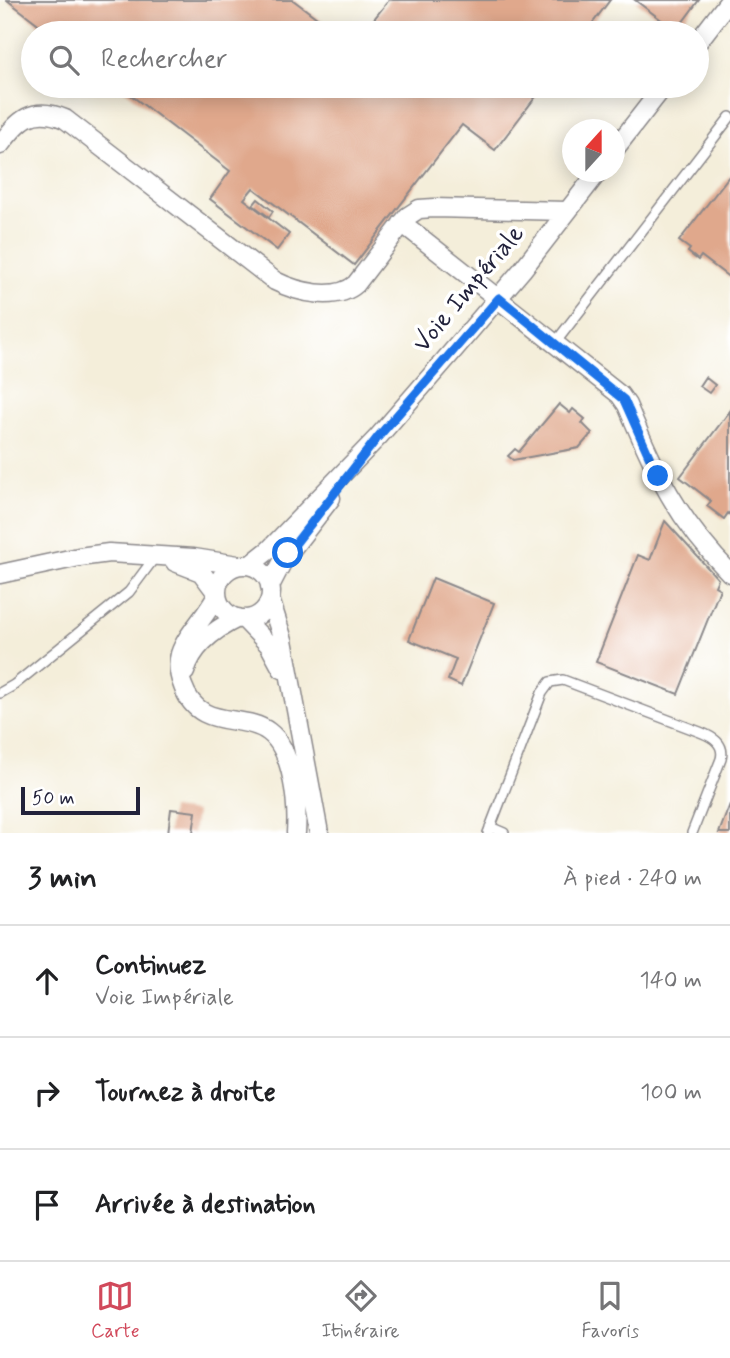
<!DOCTYPE html>
<html lang="fr">
<head>
<meta charset="utf-8">
<style>
	:root { --surface:#fff; --page:#f6f6f6; --text:#202124; --muted:#757577; --line:#e0e0e0; --accent:#d1495b }
	body { margin:0; font-family:Mynerve,sans-serif; background:var(--page); color:var(--text) }
	.compass { position:absolute; left:562px; top:119px; width:63px; height:63px; border-radius:50%; background:var(--surface); box-shadow:0 4px 18px #0003; rotate:21deg }
	.scale { position:absolute; left:21px; bottom:18px; width:119px; box-sizing:border-box; padding-left:7px; border:4px solid #22223b; border-top:0; font-size:19px; line-height:24px; white-space:nowrap; color:#22223b; -webkit-text-stroke:5px #fff; paint-order:stroke }
	.stop { position:absolute; width:21px; height:21px; margin:-16px; border:5px solid #1a73e8; border-radius:50%; background:#fff }
	.stop.end { background:#1a73e8; border-color:#fff; box-shadow:0 2px 7px #0008 }
	.list { margin:0; padding:0; list-style:none }
	h2 { display:flex; justify-content:space-between; align-items:center; height:91px; margin:0; padding:0 28px; font-size:30px }
	h2 small { font-size:23px; font-weight:400; color:var(--muted) }
	.list li { display:grid; grid-template-columns:46px 1fr auto; gap:21px; align-items:center; box-sizing:border-box; height:112px; padding:0 28px; border-top:2px solid var(--line) }
	.list b { display:block; font-size:26px; white-space:nowrap }
	.list p { margin:0; font-size:23px; white-space:nowrap; color:var(--muted) }
	.list em { font-size:23px; font-style:normal; color:var(--muted) }
	.icon { flex:none; width:38px; height:38px; fill:none; stroke:currentColor; stroke-width:2; stroke-linecap:round; stroke-linejoin:round }
	.map { position:relative; flex:none; width:730px; height:833px; overflow:hidden }
	.search { position:absolute; background:var(--surface); box-shadow:0 4px 18px #0003; left:21px; right:21px; top:21px; height:77px; display:flex; align-items:center; gap:18px; box-sizing:border-box; padding:0 24px; border-radius:38px; color:var(--muted); font-size:26px }
	.sheet { height:427px; background:var(--surface) }
	nav { display:flex; justify-content:space-around; align-items:center; box-sizing:border-box; height:98px; border-top:2px solid var(--line); background:var(--surface); font-size:19px; color:var(--muted) }
	nav a { display:grid; justify-items:center; gap:4px }
	nav .on { color:var(--accent) }
	.map>svg:first-child { display:block }
</style>
</head>
<body>
<div class="map">
<svg width="730" height="833" viewBox="0 0 730 833">
	<rect width="100%" height="100%" fill="#fff"/>
	<filter id="ink" filterUnits="userSpaceOnUse"><feTurbulence type="fractalNoise" baseFrequency=".0143" numOctaves="2"/><feDisplacementMap in="SourceGraphic" scale="14" xChannelSelector="R" yChannelSelector="G"/><feConvolveMatrix kernelMatrix="1 2 1 2 8 2 1 2 1" color-interpolation-filters="sRGB"/></filter>
	<filter id="wash" filterUnits="userSpaceOnUse"><feTurbulence type="fractalNoise" baseFrequency=".00686" numOctaves="4" result="noise"/><feDisplacementMap in="SourceGraphic" scale="28" xChannelSelector="R" yChannelSelector="G"/><feGaussianBlur stdDeviation="1.57" result="paint"/><feColorMatrix in="noise" values="0 0 0 0 0 0 0 0 0 0 0 0 0 0 0 0 0 1.4 0 .05"/><feComposite in="paint" operator="in"/></filter>
	<g filter="url(#wash)">
		<rect width="100%" height="100%" fill="#f4eeda"/>
		<g id="blocks">
			<path fill="#e0a88c" d="M7 0H293L337 33H50Z
				M389 0H610L585 33H363Z
				M635 0H699L676 31Z
				M119 86H544L495 150 462 125 354 265 253 188 244 199 289 234 277 250 210 199 230 171Z
				M730 175V278L701 256 698 260 688 252 690 249 679 241Z
				M258 199 273 211 269 217 253 205Z
				M705 377 715 385 709 393 699 386Z
				M559 404 570 413 573 409 585 419 582 423 592 433 579 448 513 460 508 456 515 449 519 452Z
				M730 411V515L728 513 724 519 707 506 711 501 680 477Z
				M665 521 718 579 715 586 720 589 678 694 596 662 638 555 650 560Z
				M433 578 494 603 461 686 448 680 456 659 409 640Z
				M730 804V833H719Z
				M171 809 196 812 193 833H168Z"/>
		</g>
	</g>
	<g filter="url(#ink)">
		<use href="#blocks" fill-opacity="0" stroke="#8b888a" stroke-width="2"/>
		<g fill="none" stroke-linecap="round" stroke-linejoin="round">
			<g stroke="#8b888a" stroke-width="12">
				<path id="service" d="M555 343 730 117
					M0 693 14 685 129 592 155 557
					M490 827 504 833
					M488 833 542 693 550 682 563 680 700 732C713 737 725 744 721 759L692 833"/>
			</g>
			<g stroke="#8b888a" stroke-width="21">
				<path id="minor" d="M697 43 730 0
					M0 145C19 120 32 105 65 119L275 281C297 292 336 302 356 284L408 216 419 209 434 208 567 211
					M614 150 664 86
					M402 223 620 395 627 405C656 474 677 519 730 573
					M175 562 201 572 216 592
					M217 592a27 27 0 1 1 54 0a27 27 0 1 1-54 0Z
					M250 565 269 550 378 437 451 353 522 270 598 172
					M0 574 79 557 109 553 194 558 238 565
					M270 586 284 559 331 498
					M217 595C207 616 187 633 180 654 177 665 179 676 183 686 199 732 243 712 269 732 293 750 298 804 296 833
					M270 599 283 640 319 833
					M244 619 269 645 282 669
					M185 672C192 646 215 629 238 618"/>
			</g>
			<use href="#service" stroke="#fff" stroke-width="9"/>
			<use href="#minor" stroke="#fff" stroke-width="18"/>
		</g>
	</g>
	<g fill="none" stroke-linecap="round" stroke-linejoin="round" filter="url(#ink)">
		<path stroke="#1a73e8" stroke-width="9" d="M288 553 378 437 499 298 624 400 658 476"/>
	</g>
	<g text-anchor="middle" dominant-baseline="central" stroke-width="7" stroke-linejoin="round" paint-order="stroke">
		<g font-size="26" fill="#22223b" stroke="#fff">
			<text transform="translate(469 289) rotate(-50)">Voie Impériale</text>
		</g>
	</g>
</svg>
<svg class="compass" viewBox="-18 -18 36 36"><path d="M0-13l5 13h-10z" fill="#e53935"/><path d="M0 13l5-13h-10z" fill="#757577"/></svg>
<div class="scale">50 m</div>
<div class="stop" style="left:288px;top:553px"></div>
<div class="stop end" style="left:658px;top:476px"></div>
<div class="search"><svg class="icon" aria-label="search" viewBox="0 0 24 24"><circle cx="10" cy="10" r="6"/><path d="M15 15l6 6"/></svg>Rechercher</div>
</div>
<section class="sheet">
<h2>3 min<small>À pied · 240 m</small></h2>
<ul class="list">
<li><svg class="icon" aria-label="ahead" viewBox="0 0 24 24"><path d="M12 20V5M6 11l6-6 6 6"/></svg><div><b>Continuez</b><p>Voie Impériale</p></div><em>140 m</em></li>
<li><svg class="icon" aria-label="right" viewBox="0 0 24 24"><path d="M7 20v-9h11M14 6l5 5-5 5"/></svg><div><b>Tournez à droite</b></div><em>100 m</em></li>
<li><svg class="icon" aria-label="arrive" viewBox="0 0 24 24"><path d="M6 21V4h12l-3 4 3 4H6"/></svg><div><b>Arrivée à destination</b></div></li>
</ul>
</section>
<nav>
<a class="on"><svg class="icon" aria-label="map" viewBox="0 0 24 24"><path d="M3 6l6-2 6 2 6-2v14l-6 2-6-2-6 2zM9 4v14M15 6v14"/></svg>Carte</a>
<a><svg class="icon" aria-label="directions" viewBox="0 0 24 24"><path d="M12 3l9 9-9 9-9-9zM9 14v-3h6M13 9l2 2-2 2"/></svg>Itinéraire</a>
<a><svg class="icon" aria-label="saved" viewBox="0 0 24 24"><path d="M7 4h10v16l-5-4-5 4z"/></svg>Favoris</a>
</nav>
</body>
</html>
